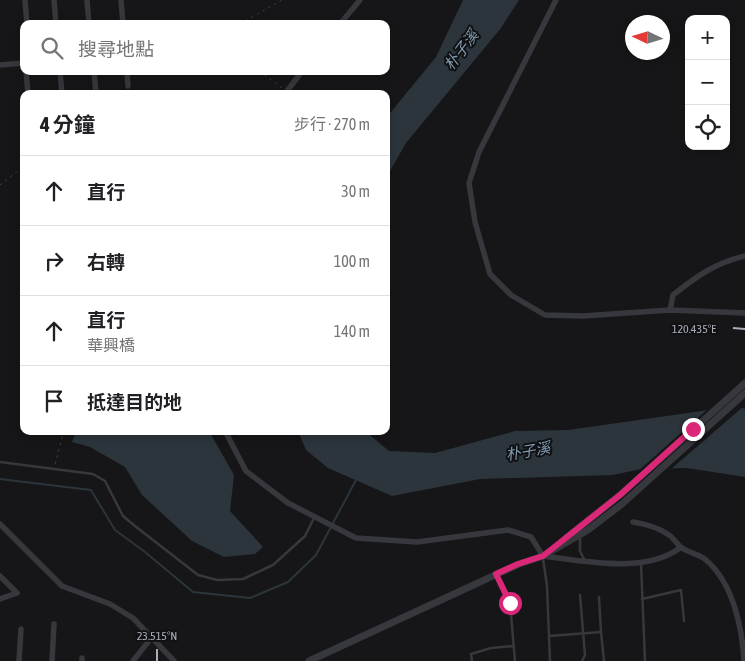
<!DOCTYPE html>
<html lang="zh-TW">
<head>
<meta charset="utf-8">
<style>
	:root { --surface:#fff; --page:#f6f6f6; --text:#202124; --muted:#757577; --line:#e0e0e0 }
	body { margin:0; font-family:"Asap Condensed","Noto Sans TC",sans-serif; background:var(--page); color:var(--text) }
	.controls { position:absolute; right:15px; top:15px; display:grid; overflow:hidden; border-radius:10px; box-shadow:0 2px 12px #0003 }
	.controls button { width:45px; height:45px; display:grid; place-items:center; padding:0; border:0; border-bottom:1px solid var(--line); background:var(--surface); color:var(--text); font:25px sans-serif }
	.compass { position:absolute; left:625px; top:15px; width:45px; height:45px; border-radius:50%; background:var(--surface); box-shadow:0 2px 12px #0003; rotate:274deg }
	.stop { position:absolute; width:15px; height:15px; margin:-11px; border:4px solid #db2777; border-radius:50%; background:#fff }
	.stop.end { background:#db2777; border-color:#fff; box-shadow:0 1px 5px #0008 }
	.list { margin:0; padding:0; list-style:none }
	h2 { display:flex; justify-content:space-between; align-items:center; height:65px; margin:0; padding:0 20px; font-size:21px }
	h2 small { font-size:16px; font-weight:400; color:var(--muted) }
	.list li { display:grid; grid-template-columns:32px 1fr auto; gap:15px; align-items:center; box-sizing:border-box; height:70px; padding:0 20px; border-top:1px solid var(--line) }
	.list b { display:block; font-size:19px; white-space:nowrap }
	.list p { margin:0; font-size:16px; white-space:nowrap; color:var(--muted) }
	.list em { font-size:16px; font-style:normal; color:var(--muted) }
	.icon { flex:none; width:28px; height:28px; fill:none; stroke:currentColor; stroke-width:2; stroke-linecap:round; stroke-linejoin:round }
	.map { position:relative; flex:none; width:745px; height:661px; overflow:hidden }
	.search { position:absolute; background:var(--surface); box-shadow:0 2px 12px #0003; left:20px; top:20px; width:370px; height:55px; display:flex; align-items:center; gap:12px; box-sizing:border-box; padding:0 18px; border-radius:10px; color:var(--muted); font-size:19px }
	.panel { position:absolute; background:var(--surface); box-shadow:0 2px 12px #0003; left:20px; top:90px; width:370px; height:345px; border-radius:10px }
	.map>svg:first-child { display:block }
</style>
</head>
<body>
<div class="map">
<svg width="745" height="661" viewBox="0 0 745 661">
	<rect width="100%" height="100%" fill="#161618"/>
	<path fill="#2c353c" d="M463 0H519L501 28 406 143 386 178V118L436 57Z
		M737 406 745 409V477L687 468 641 469 613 475 480 479 392 496 328 468 306 450 298 431H365L389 451 435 453 515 431 568 430Z
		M76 431H209L234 475 230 511 263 547 255 554 224 557 192 541 142 495 125 467 90 447 72 442Z"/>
	<path fill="#161618" d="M737 404 744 406 670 470 637 472 709 408Z"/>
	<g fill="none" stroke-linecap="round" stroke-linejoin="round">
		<path stroke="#2c353c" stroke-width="2" d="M0 479 91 490 115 530 145 552 193 592 250 598 288 582 316 555 356 480"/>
		<path stroke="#3d3f44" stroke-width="1" stroke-dasharray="2.5 4" stroke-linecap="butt" d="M240 24 282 0
			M259 71 282 88
			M0 185 24 166
			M55 464 64 431"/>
		<path stroke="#37383d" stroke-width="2.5" d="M0 462 93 474 105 481 123 516 135 526 198 575 217 580 243 579 273 565 305 536 314 518
			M580 536V551L584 559
			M543 558 547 586 550 661
			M641 563 645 661
			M497 576 510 603 515 661
			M580 595 585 655 582 661
			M599 597 601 632
			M642 599 681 590 684 621
			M549 636 601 632 604 661
			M472 661 471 654 491 648 514 646"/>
		<path stroke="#37383d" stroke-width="5.5" d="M25 0 27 24
			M54 0 56 24
			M87 0 89 24
			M121 0 123 24
			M556 0 479 152 469 183 475 222 490 274 511 295 545 315 583 316 670 310 673 295C697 276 715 263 745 256
			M340 24 360 0
			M0 65 24 63
			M26 71 28 94
			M60 71 62 94
			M94 71 96 94
			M127 71 128 86
			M285 94 302 71
			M670 310 745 313
			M225 431 246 471 288 503 356 538 417 542 508 530 531 537 543 556C584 561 645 574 680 548
			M633 522C646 524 658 527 669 535 674 538 677 545 682 548 689 553 700 554 706 560 733 583 742 627 744 661
			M0 524 62 586 110 604 133 618 174 661
			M0 576 17 593 0 599
			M19 661 21 629
			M52 661 54 624
			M82 661V658
			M133 661 152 637"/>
		<path stroke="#37383d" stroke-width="7" d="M566 538 620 495 745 383
			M309 661 519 564 543 556 588 530 622 504 745 393"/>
	</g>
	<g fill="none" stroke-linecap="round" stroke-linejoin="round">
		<path stroke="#db2777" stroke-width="6" d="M510 603 496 574 518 564 543 556 620 495 693 429"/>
	</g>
	<path fill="none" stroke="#a8adb8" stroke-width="2" d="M733 328 745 329M157 661V649"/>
	<g text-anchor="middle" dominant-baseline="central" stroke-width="4" stroke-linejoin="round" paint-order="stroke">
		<g font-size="15" font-style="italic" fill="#7f9bb3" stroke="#111113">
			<text transform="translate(461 50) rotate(-53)">朴子溪</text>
			<text transform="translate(528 451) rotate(-10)">朴子溪</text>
		</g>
	</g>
	<g font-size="12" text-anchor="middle" fill="#a8adb8" stroke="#111113" stroke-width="4" stroke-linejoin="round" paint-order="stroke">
		<text x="694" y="333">120.435°E</text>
		<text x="157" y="640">23.515°N</text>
	</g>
</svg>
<div class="controls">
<button>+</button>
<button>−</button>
<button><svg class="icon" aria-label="locate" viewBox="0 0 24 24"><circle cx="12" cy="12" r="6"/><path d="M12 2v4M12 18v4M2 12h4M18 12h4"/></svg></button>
</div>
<svg class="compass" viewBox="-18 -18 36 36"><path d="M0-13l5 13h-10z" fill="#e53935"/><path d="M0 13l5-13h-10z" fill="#757577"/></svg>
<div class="stop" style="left:510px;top:603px"></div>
<div class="stop end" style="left:693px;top:429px"></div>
<div class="search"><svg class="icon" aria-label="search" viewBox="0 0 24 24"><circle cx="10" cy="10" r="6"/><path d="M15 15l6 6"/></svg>搜尋地點</div>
<section class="panel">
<h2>4 分鐘<small>步行 · 270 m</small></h2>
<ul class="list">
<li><svg class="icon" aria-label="ahead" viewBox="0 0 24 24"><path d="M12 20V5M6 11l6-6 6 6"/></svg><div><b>直行</b></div><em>30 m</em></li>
<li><svg class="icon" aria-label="right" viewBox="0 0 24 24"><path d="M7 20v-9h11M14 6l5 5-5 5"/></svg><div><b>右轉</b></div><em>100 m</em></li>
<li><svg class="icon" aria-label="ahead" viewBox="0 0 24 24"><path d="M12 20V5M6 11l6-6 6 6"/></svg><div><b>直行</b><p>華興橋</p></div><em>140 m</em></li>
<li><svg class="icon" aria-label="arrive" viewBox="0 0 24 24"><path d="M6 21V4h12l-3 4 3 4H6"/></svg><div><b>抵達目的地</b></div></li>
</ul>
</section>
</div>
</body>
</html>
